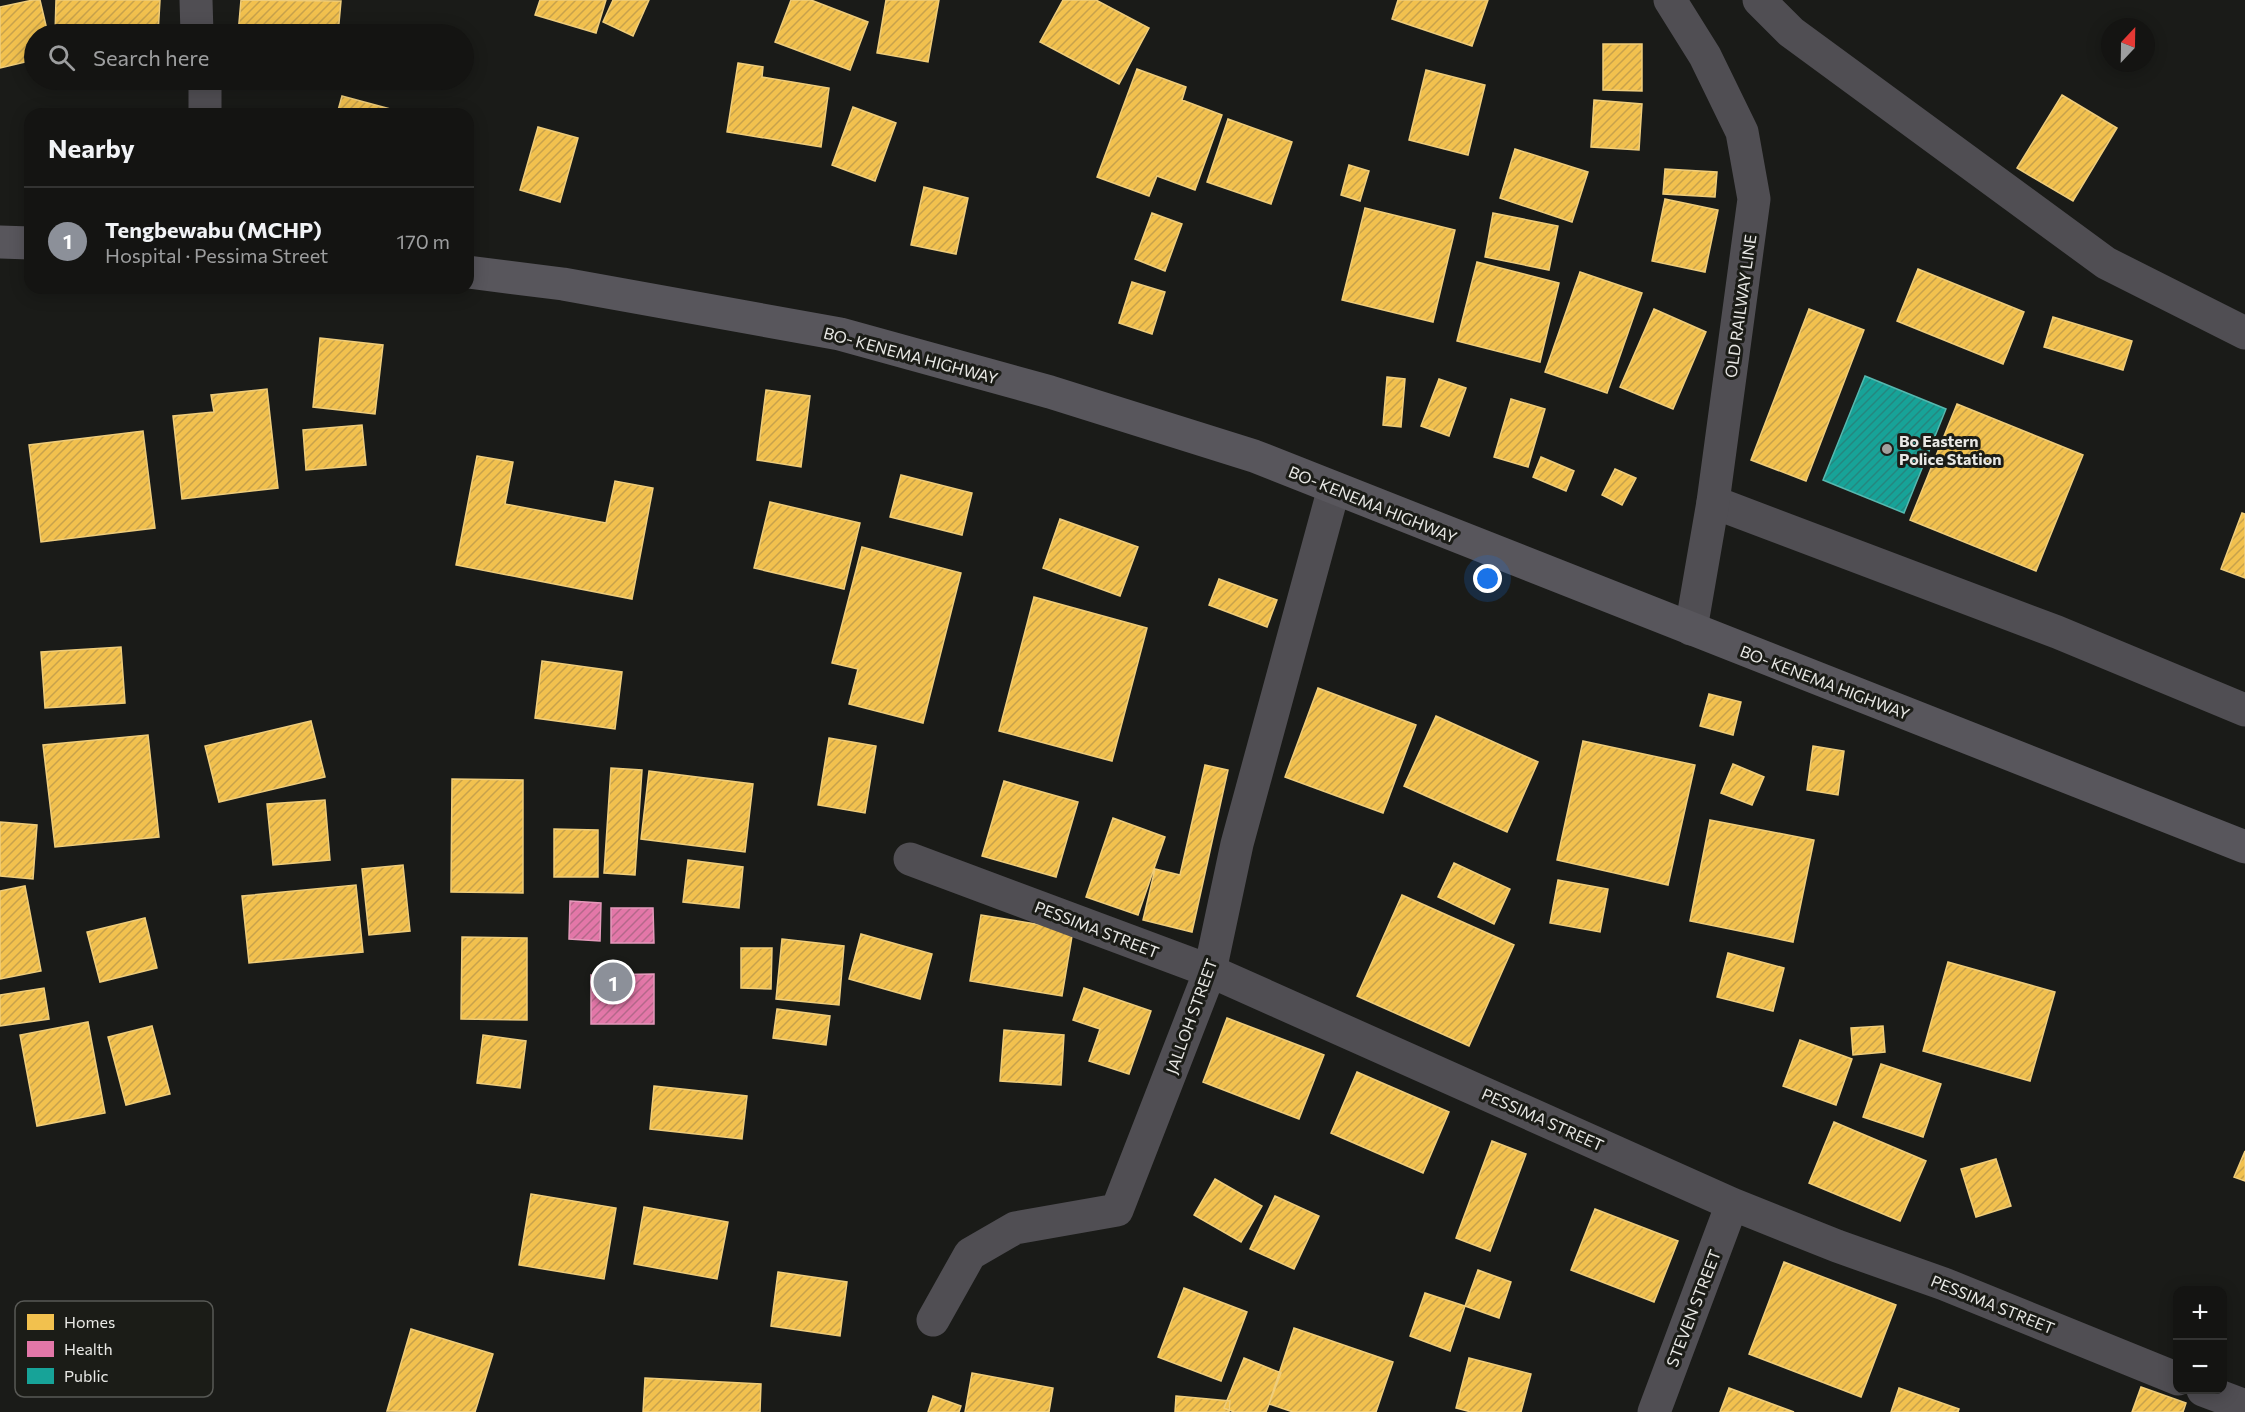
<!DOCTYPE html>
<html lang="en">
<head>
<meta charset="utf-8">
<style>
	:root { --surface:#141412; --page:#1d1d1b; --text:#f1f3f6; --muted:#9d9e9f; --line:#333332; --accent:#8c9099 }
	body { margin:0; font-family:Commissioner,sans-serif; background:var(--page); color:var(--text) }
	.controls { position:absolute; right:18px; bottom:18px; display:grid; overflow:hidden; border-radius:12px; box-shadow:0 3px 15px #0003 }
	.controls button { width:54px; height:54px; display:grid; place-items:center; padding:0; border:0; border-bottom:2px solid var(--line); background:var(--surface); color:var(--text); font:30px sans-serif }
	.compass { position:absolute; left:2101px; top:18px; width:54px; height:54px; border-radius:50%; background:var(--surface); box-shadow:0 3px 15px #0003; rotate:22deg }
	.you { position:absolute; left:1488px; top:579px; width:21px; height:21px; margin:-15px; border:4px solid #fff; border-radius:50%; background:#1a73e8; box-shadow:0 0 0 9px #1a73e833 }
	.badge { display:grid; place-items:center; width:39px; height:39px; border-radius:50%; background:var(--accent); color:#fff; font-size:20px; font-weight:700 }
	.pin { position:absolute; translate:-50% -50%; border:3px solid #fff; box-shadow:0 2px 6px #0006 }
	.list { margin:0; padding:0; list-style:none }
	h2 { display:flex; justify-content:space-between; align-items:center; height:78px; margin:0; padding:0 24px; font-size:26px }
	h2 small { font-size:20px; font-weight:400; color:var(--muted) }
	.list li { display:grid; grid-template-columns:39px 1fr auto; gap:18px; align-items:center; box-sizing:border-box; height:108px; padding:0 24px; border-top:2px solid var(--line) }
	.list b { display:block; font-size:22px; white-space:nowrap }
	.list p { margin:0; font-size:20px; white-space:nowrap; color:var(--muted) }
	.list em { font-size:20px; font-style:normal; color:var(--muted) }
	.icon { flex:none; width:33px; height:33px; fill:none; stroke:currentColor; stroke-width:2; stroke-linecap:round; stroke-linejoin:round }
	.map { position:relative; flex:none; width:2245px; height:1412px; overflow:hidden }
	.search { position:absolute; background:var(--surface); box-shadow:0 3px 15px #0003; left:24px; top:24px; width:450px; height:66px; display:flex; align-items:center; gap:15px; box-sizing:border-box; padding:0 21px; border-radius:33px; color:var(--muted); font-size:22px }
	.panel { position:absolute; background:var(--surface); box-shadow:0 3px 15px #0003; left:24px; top:108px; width:450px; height:186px; border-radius:18px }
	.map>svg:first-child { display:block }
</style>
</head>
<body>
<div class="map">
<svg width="2245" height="1412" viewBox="0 0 2245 1412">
	<defs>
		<pattern id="homes-hatch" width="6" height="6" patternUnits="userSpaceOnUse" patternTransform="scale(1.5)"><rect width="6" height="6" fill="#f2c14e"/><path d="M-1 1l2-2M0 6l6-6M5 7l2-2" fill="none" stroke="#c7a24c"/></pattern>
		<pattern id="health-hatch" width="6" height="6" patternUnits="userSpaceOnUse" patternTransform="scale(1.5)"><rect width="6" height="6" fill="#e377a8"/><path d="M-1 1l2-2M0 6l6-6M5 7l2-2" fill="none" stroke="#b4688a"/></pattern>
		<pattern id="public-hatch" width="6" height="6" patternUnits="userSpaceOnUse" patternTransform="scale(1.5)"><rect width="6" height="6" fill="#17a398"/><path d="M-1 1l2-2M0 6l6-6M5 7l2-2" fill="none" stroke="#25877f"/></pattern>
	</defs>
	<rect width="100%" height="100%" fill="#1a1b18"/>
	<path fill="url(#homes-hatch)" stroke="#efcd7b" stroke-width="1.5" d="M33 0H40L48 34H34V60L0 68V7Z
		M56 0H160L158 34H55Z
		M241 0 341 1 338 34H238Z
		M540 0H606L596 33 535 15Z
		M613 0H649L633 36 603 22Z
		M791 0H811L868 22 850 70 775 42Z
		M886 0H939L928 62 877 53Z
		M1063 0H1096L1149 28 1119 84 1040 42Z
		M1398 0H1488L1472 46 1392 19Z
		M1603 44H1642V91L1603 90Z
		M738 63 763 67 762 77 829 88 821 147 727 132Z
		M1137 69 1186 87 1182 100 1222 115 1195 190 1157 176 1149 196 1097 177Z
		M1426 70 1485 85 1468 155 1409 140Z
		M2062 95 2117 128 2073 201 2017 168Z
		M342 96 409 114H337Z
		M1594 100 1642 104 1639 150 1591 147Z
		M853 107 896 123 875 181 832 165Z
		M1228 119 1292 142 1271 204 1207 182Z
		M538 127 578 138 560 202 520 190Z
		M1515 149 1588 172 1572 222 1500 198Z
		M1349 165 1369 171 1360 201 1341 195Z
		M1665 169 1717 172 1715 197 1663 194Z
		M924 187 968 198 956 254 911 245Z
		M1665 199 1718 210 1705 272 1652 261Z
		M1365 208 1455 230 1433 322 1342 300Z
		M1152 213 1182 224 1165 271 1135 259Z
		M1493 213 1558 226 1549 270 1485 257Z
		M1477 262 1559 283 1540 362 1457 341Z
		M1918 269 2024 312 2003 364 1897 321Z
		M1580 272 1642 293 1607 393 1545 372Z
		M1132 282 1165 292 1152 334 1119 323Z
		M1654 309 1706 332 1673 409 1620 387Z
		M1809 309 1864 330 1806 481 1751 460Z
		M2053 317 2132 341 2123 370 2044 347Z
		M320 338 383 345 375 414 313 407Z
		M1387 377 1405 379 1401 427 1383 425Z
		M1439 379 1466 388 1449 436 1421 426Z
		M267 389 278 488 182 499 173 416 214 412 211 395Z
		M766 390 810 396 801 467 757 460Z
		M1511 399 1545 409 1528 467 1494 457Z
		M1957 404 2083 455 2036 571 1910 520Z
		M362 425 366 465 306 470 303 430Z
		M143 431 155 528 41 542 29 445Z
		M477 456 513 462 505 504 606 523 615 481 653 488 632 599 456 565Z
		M1541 457 1574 471 1566 491 1533 477Z
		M1615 469 1636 478 1622 505 1602 495Z
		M901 475 972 493 962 535 890 517Z
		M770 502 860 523 844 589 754 568Z
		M2242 513 2245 514V578L2221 569Z
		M1060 519 1138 547 1120 596 1043 568Z
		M862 547 961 573 923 723 849 704 858 669 832 663Z
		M1219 579 1277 600 1267 627 1209 605Z
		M1034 597 1147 628 1112 761 999 731Z
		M121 647 125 703 45 708 41 652Z
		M542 661 622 672 615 729 535 718Z
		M1318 688 1416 725 1383 813 1285 777Z
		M1709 694 1741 702 1733 735 1700 726Z
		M1436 716 1538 762 1507 832 1404 786Z
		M311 721 325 777 219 802 205 746Z
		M148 735 159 837 55 847 43 745Z
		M829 738 876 746 865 813 818 805Z
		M1583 741 1695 765 1668 885 1557 860Z
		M1813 746 1844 751 1838 795 1807 790Z
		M1733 764 1764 777 1752 805 1721 793Z
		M1205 765 1228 770 1192 932 1143 920 1155 869 1180 875Z
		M611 768 642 770 635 875 604 873Z
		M649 771 753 784 745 852 641 839Z
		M452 779 523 780V893L451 892Z
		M1004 781 1078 802 1056 877 982 856Z
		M325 800 330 860 273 865 267 804Z
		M1113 818 1165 837 1138 915 1086 897Z
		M1710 820 1814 840 1793 942 1690 921Z
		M0 822 37 825 33 879 0 876Z
		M554 829 598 830V877H554Z
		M688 860 743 867 739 908 683 902Z
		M1454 863 1510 889 1494 924 1438 897Z
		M403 865 410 931 369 935 362 869Z
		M1558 880 1608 889 1600 932 1550 923Z
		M356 885 363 952 249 963 242 896Z
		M25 886 41 971 0 979V891Z
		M1402 895 1514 945 1469 1046 1357 996Z
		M981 915 1073 930 1062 996 970 981Z
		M145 918 157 968 100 982 87 932Z
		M861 934 932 954 920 999 849 979Z
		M462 937 527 938V1020L461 1019Z
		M782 939 844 946 839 1005 776 999Z
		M741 948H772L771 989 741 988Z
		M1728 953 1784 968 1773 1011 1717 997Z
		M1948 962 2055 992 2030 1081 1923 1051Z
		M44 988 49 1019 0 1026V995Z
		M1084 988 1151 1011 1129 1074 1089 1061 1100 1029 1073 1020Z
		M777 1009 830 1016 826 1045 773 1038Z
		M1227 1018 1324 1055 1299 1119 1203 1082Z
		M88 1022 105 1113 37 1126 20 1035Z
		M152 1026 170 1094 126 1105 108 1037Z
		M1883 1026 1885 1052 1853 1055 1851 1028Z
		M1004 1030 1064 1035 1061 1085 1000 1081Z
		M483 1035 526 1041 520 1088 477 1083Z
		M1800 1040 1852 1059 1836 1105 1783 1086Z
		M1881 1064 1941 1084 1923 1137 1863 1117Z
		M1357 1072 1449 1112 1423 1173 1331 1133Z
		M654 1086 747 1096 742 1139 650 1129Z
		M1834 1122 1926 1161 1900 1221 1809 1183Z
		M1492 1141 1526 1154 1490 1251 1456 1238Z
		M2245 1151V1181L2234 1177Z
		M1996 1159 2011 1206 1976 1217 1961 1169Z
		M1215 1179 1262 1206 1241 1242 1194 1215Z
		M531 1194 616 1208 604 1279 519 1265Z
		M1275 1196 1319 1216 1294 1269 1250 1249Z
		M644 1207 728 1222 717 1279 634 1264Z
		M1595 1209 1678 1241 1654 1302 1571 1270Z
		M1784 1262 1896 1305 1861 1397 1749 1354Z
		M1478 1270 1511 1282 1499 1318 1465 1306Z
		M778 1272 847 1282 840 1336 771 1326Z
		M1184 1288 1247 1312 1221 1381 1158 1357Z
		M1425 1293 1465 1306 1450 1351 1410 1336Z
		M1294 1328 1393 1362 1376 1412H1293L1269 1404Z
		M411 1329 493 1354 475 1412 387 1411Z
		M1244 1358 1281 1373 1266 1412H1234L1224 1408Z
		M1469 1358 1531 1374 1521 1412H1471L1456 1408Z
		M972 1373 1053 1388 1049 1412H965Z
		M645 1378 761 1384 760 1412H643Z
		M2141 1387 2186 1403 2183 1412H2132Z
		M1729 1388 1794 1412H1720Z
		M1899 1388 1959 1409 1958 1412H1891Z
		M933 1396 961 1406 959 1412H928Z
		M1176 1396 1230 1401 1229 1412H1175Z"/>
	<path fill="url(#health-hatch)" stroke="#e499ba" stroke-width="1.5" d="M570 901 601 903 600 941 569 939Z
		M611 908H653L654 943H611Z
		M654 974V1024H591V975Z"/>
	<path fill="url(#public-hatch)" stroke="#56b8af" stroke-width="1.5" d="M1865 376 1946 409 1904 513 1823 480Z"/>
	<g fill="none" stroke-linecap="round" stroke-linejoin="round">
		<path stroke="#504e53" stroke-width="33" d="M196 0 197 34
			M1759 0 1791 32 2106 263 2245 333
			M205 114V80
			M1713 502 2057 632 2245 710
			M910 859 1210 971 1732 1204 1837 1246 1944 1284 2178 1379
			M933 1320 970 1254 1015 1228 1117 1210 1210 971 1237 844 1334 488
			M2203 1390 2245 1406
			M1654 1412 1732 1204"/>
		<path stroke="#504e53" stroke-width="33" d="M1670 0 1705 56 1742 132 1754 199 1713 502 1691 629"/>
		<path stroke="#58565c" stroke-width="33" d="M0 242 30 243
			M468 272 563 284 840 334 1050 392 1254 456 2245 847"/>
	</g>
	<circle fill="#a0a09d" stroke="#1b1c17" stroke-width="2" cx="1887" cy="449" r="6"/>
	<g text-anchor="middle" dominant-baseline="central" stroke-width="6" stroke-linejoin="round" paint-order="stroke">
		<g font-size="16" fill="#e8e8e5" stroke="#1b1c17">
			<text transform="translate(1740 306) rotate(-82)">OLD RAILWAY LINE</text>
			<text transform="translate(911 355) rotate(15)">BO- KENEMA HIGHWAY</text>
			<text transform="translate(1373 504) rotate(22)">BO- KENEMA HIGHWAY</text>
			<text transform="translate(1825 682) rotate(21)">BO- KENEMA HIGHWAY</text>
			<text transform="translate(1097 929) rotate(21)">PESSIMA STREET</text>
			<text transform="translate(1191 1016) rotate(-70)">JALLOH STREET</text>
			<text transform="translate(1543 1119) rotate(24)">PESSIMA STREET</text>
			<text transform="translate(1993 1304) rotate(22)">PESSIMA STREET</text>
			<text transform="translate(1693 1308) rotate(-69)">STEVEN STREET</text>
		</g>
		<g font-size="16" font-weight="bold" fill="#e8e8e5" stroke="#1b1c17" text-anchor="start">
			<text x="1899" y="440">Bo Eastern<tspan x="1899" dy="18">Police Station</tspan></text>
		</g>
	</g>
	<rect x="15" y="1301" width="198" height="96" rx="9" fill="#1b1c17" stroke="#585955" stroke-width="1.5"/>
	<rect x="27" y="1314" width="27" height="16" fill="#f2c14e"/>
	<rect x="27" y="1341" width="27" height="16" fill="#e377a8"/>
	<rect x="27" y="1368" width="27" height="16" fill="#17a398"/>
	<g font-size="16" fill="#e8e8e5">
		<text x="64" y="1328">Homes</text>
		<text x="64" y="1355">Health</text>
		<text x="64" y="1382">Public</text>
	</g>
</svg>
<div class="controls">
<button>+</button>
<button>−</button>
</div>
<svg class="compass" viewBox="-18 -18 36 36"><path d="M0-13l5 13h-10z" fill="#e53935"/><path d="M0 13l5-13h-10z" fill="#9d9e9f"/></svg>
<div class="you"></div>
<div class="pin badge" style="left:613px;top:982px">1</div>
<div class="search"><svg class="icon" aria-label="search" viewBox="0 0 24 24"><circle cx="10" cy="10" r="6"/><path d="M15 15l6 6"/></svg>Search here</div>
<section class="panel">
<h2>Nearby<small></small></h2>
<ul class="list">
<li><span class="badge">1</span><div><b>Tengbewabu (MCHP)</b><p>Hospital · Pessima Street</p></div><em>170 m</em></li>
</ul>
</section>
</div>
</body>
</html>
